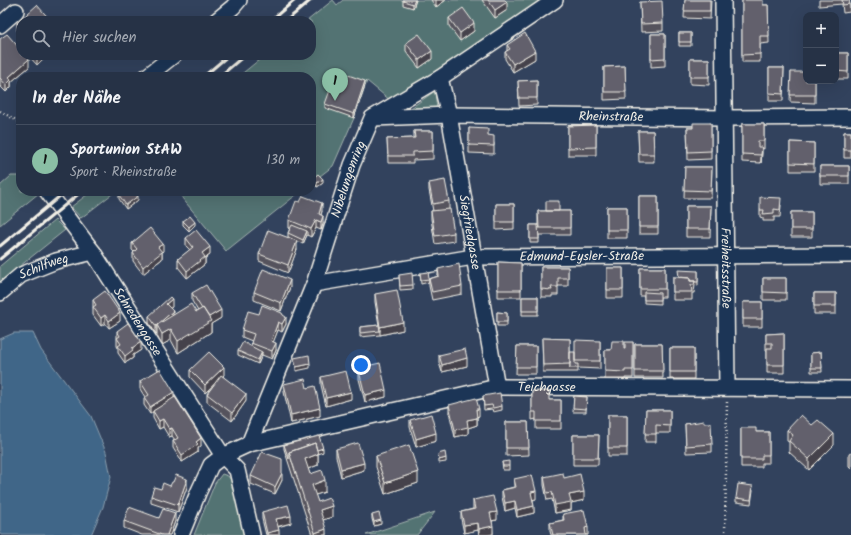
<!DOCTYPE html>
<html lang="de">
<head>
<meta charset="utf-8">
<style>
	:root { --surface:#263246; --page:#2e3a4d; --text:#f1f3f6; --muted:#a4aab3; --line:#424d5f; --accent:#8abfa5 }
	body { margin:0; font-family:Kalam,sans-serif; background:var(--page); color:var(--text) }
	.controls { position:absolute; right:12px; top:12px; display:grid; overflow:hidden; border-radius:8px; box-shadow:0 4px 16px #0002 }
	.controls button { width:36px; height:36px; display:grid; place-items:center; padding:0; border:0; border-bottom:1px solid var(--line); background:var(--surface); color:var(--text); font:20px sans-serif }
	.you { position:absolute; left:361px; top:365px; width:14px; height:14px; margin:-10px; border:3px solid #fff; border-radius:50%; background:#1a73e8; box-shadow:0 0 0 6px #1a73e833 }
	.badge { display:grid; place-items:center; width:26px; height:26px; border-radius:50%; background:var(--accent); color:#111; font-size:13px; font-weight:700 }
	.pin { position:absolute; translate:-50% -33px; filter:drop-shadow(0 1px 2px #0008) }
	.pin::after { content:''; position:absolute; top:21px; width:14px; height:12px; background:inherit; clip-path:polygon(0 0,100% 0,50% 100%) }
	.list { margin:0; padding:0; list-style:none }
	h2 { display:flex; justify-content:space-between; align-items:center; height:52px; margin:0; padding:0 16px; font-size:17px }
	h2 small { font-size:13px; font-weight:400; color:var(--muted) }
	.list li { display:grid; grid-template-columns:26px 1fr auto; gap:12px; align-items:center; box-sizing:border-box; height:72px; padding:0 16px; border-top:1px solid var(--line) }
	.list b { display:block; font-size:15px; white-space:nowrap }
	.list p { margin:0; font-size:13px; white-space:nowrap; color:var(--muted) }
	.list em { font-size:13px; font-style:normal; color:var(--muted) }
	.icon { flex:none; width:22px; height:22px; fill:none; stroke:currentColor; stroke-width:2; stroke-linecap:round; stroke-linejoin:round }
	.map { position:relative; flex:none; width:851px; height:535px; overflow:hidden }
	.search { position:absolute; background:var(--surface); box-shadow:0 4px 16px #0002; left:16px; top:16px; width:300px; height:44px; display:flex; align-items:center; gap:10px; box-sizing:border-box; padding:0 14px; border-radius:16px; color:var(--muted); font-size:15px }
	.panel { position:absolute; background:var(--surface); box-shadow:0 4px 16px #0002; left:16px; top:72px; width:300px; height:124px; border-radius:16px }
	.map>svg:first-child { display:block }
</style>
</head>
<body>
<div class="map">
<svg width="851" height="535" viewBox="0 0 851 535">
	<rect width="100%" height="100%" fill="#32425d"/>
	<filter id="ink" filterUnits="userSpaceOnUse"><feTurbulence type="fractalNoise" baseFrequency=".025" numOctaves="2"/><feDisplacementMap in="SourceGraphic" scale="8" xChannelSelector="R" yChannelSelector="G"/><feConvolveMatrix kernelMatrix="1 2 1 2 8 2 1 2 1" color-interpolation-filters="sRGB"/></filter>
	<g filter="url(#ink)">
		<path fill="#527373" stroke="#a3b2ae" d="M333 0 337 5 343 0H546L391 101 367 81 354 118 333 166 311 183V77H238L265 55H311V21H307Z
			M435 91 437 110H408Z
			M11 176H21V191H38L39 193 0 225V186Z
			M92 191H116L81 218 71 207Z
			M185 191H301L226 251 182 198Z
			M55 220 65 230 0 282V266Z
			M222 474 228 476 231 480 244 535H194L215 483Z
			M435 512 417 535H366Z"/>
		<path fill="#416688" stroke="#899eae" d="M14 333H33L41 350 91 416 106 452 111 477 103 507 91 535H1L0 533V339Z"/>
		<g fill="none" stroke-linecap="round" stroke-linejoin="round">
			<g stroke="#f4f1e8" stroke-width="18">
				<g id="minor">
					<path id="s1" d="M723 0 727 388"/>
					<path d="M216 21 233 7 239 0"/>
					<path d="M0 25 16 11"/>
					<path d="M146 77 174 55"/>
					<path id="s2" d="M440 78 449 115 497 387"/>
					<path id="s3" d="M374 118 449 115 725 118 851 117"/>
					<path id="s4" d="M47 191 93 252 223 456 237 470 252 535"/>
					<path id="s5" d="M314 284 473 257 851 255"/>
					<path id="s6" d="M0 293 21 275 56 261 93 252"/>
					<path id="s7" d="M249 444 314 284 352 165 372 118 440 78 555 0"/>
					<path id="s8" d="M181 535 198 493 211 465 223 456 249 444 497 387 851 389"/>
				</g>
			</g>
			<path stroke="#f4f1e8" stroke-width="2.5" stroke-dasharray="1 3" stroke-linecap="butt" d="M123 77 132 75
				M0 111 21 123
				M725 535 727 401"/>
			<use href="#minor" stroke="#1d3557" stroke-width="15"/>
			<path stroke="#f4f1e8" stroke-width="3" d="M270 21 295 0
				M286 21 311 0
				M203 77 229 55
				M219 77 245 55
				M0 246 66 191
				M0 259 82 191"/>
		</g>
		<path fill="#54535d" stroke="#f4f1e8" d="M403 0H416L413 8 403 5Z
			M431 0H446L436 7Z
			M482 0H505L507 10 495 18Z
			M685 0H711L710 19 684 18Z
			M742 0 763 5H768L769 43 760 44V62H742Z
			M819 0H849L850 12 843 13 842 4 819 6Z
			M640 2 663 23V31L641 32Z
			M449 18 474 31 460 41 449 26Z
			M21 21V35L17 31V23Z
			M679 33H691V46H679Z
			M651 34H665V66L651 67Z
			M0 39 29 67 11 82V87L6 92 0 86Z
			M406 43 432 59 419 68 406 51Z
			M507 45 535 59 513 72 505 59V52L507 51Z
			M836 53H848V79H836Z
			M28 55H43V59L37 65Z
			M690 59H709V85L690 84Z
			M625 66 626 99 604 100V67Z
			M769 68H784L783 101H769Z
			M791 72 815 81V103L790 102Z
			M537 80V105L519 106 518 81Z
			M365 85 354 118 325 108V104Z
			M711 123V159L688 160 687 128H693Z
			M742 124H764V149L762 148 761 163 742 162Z
			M596 125V155H568V126Z
			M469 128 488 135 494 143V154L469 153Z
			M414 131H433V159L413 160V163H388L387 139 414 138Z
			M638 131H653L654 162H639Z
			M844 132H851V158H844Z
			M790 142 814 143V171H790Z
			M820 166H849V184H820Z
			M685 167H712L711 198H684Z
			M313 178 323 183 317 187 313 182Z
			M429 183 449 201V209L454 233V241L435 244 431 219V211H433L429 190Z
			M119 195 138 200 126 209 119 199Z
			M639 196H658V234H639Z
			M496 204H514V229L496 230Z
			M781 205 780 217H774V221H763V218L760 217V210Z
			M686 206H711L710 237H686Z
			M607 207H627V238H607Z
			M322 211 321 215 323 223 321 230 316 228 311 237 307 235 303 244 288 237V233L290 228H289V220Z
			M538 211H570V235H539V243H530V225H538Z
			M791 212H812V237H791Z
			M183 221 195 225 189 231 183 225Z
			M186 238 210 255 205 258V264L187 278 178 267V259L190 250 186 246Z
			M132 243 163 251 162 252V259L143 274 133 261V253L134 252 132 250Z
			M297 249 288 273 259 261V254Z
			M498 262 521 263V297H498Z
			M541 267H568V286H558V295H552V297H541Z
			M607 268H623V298H607Z
			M640 268H665V297H660V304L644 303V296H640Z
			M438 269 462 286V294L432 300 429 286V279L438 276Z
			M698 271V286L695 285 694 293H692V300H673V277H679Z
			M420 273 429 279V282L421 284Z
			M399 275 413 285V289L400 290Z
			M763 278H786V300H763Z
			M290 287 281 311 254 300V292Z
			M192 293 221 318 211 324V332L178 353 171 340 162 345 157 336V333L156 334 149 323V316L172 307 170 308 173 315 196 312 198 311 192 301Z
			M814 293H836V314H814Z
			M375 294 403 330 380 335 360 337V327L379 325 375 302Z
			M522 297H538V315H522Z
			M93 300 120 321 109 328 105 323 101 326 93 315Z
			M743 302H762V327H743Z
			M497 312 507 313V326H497Z
			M259 314 283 315 286 324 282 332 278 330 273 342 276 350 272 359 262 355 258 364 238 355V351L251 346 252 341 242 337V330Z
			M117 331 141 350 133 355V358L125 363 118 353V348L117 346Z
			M784 333V373H767V351H766V334Z
			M542 338 570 339V368L575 352 600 341V369L578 368V372H543Z
			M633 342V378H625V379H605V350L625 349Z
			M635 344H662L663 378H635Z
			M517 346H536V374H516Z
			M670 348H694V379H670Z
			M821 352 822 372H811V353Z
			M439 355 467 366 442 372 439 363Z
			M367 366 386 397 365 402 359 379V371L367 370Z
			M190 370 224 375 223 376 246 401 232 421 207 402V394L215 384 205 393 190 377Z
			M321 377 351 399 326 406 321 385Z
			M140 381 174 397 201 446 198 448V452L182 462 173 448V441L175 440 172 436 169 437 163 427 159 429 153 418V412L150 414 144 405V398L145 397 140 389Z
			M284 384 307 388 320 416 291 423 284 392Z
			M532 391 549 400H561V429H536V419L532 420Z
			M483 396 502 406V410L493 412 492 409 484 410Z
			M574 396 587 397 586 412H573Z
			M449 405 479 416 477 417V425L468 428V434L455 437 449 412Z
			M646 410H670V433H656V442H645Z
			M608 415H627V456H608Z
			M410 420 436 441 416 447 410 427Z
			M506 422H528L529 455 506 456Z
			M704 423 712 444V452L686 453 685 424Z
			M741 428 756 432H769V463H762V467H741Z
			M787 430 834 445 809 470 789 452V442L787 441Z
			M573 435H599L598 465H573Z
			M284 445 323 452 318 453V465L308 469 310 474 325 492 315 495 318 502 332 517 323 520 326 535H312L284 449Z
			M336 449 364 470 341 477 336 457Z
			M851 453V468L849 466V454Z
			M376 456 418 483 385 494 376 467Z
			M502 462 509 466V470H503Z
			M251 476 282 480 275 494 251 484Z
			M544 477 564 478 584 500 571 503V510L555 513 552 499 547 500 544 485Z
			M514 479 536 499H533L534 513 517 517 515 508 505 511 502 497V490L514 487Z
			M170 486 187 487 178 512 151 503V496L161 489Z
			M753 490 751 504 736 502V498Z
			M473 500 497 520 492 521 493 534 488 535H479L478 530 464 533 461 519V512L473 509Z
			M262 512 291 523 278 527 279 535H266L262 519Z
			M563 514 588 535H551L550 531V523L563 520Z
			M372 515 381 524 374 526 372 519Z
			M159 518 175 521 170 535H142L124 528V521Z"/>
		<path fill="#45434c" stroke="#f4f1e8" d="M415 0H416L413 8V4Z
			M436 0H446L436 7Z
			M507 2V10L495 18V10Z
			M474 23V31L460 41V33Z
			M432 51V59L419 68V60Z
			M535 51V59L513 72V64Z
			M39 55H43V59L37 65V57Z
			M29 59V67L11 82V87L6 92V85L9 77Z
			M365 81V85L354 118V114Z
			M762 147V154L761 163V155Z
			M323 179V183L317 187V183Z
			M138 196V200L126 209V205Z
			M322 203V211L319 222V214Z
			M323 216V223L321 230V222Z
			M316 220V228L311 237V229Z
			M195 222V225L189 231V227Z
			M307 231V235L303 244V240Z
			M297 241V249L288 273V265Z
			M163 244V251L162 252V259L143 274V267L158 247Z
			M210 247V255L205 258V264L187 278V271L202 253Z
			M290 280V287L281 311V303Z
			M172 299V307L166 311V304Z
			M221 310V318L211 324V332L178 353V341L207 318Z
			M173 311V319L157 325Z
			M120 313V321L109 328V321Z
			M105 315V323L101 326V318Z
			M286 317V324L282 332V324Z
			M278 322V330L271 348V341Z
			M403 322V330L380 335V327Z
			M157 325V333L156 334V326Z
			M171 329V340L162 345V334Z
			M141 342V350L133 355V358L125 363V356L132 348Z
			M276 343V350L272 359V351Z
			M262 352V355L258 364V360Z
			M467 358V366L442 372V365Z
			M310 364V368L296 371V367Z
			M224 367V375L205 393V385Z
			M386 390V397L365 402V395Z
			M174 392V400L153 411V412L150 414V407Z
			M351 392V399L326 406V398Z
			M246 394V401L232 421V413Z
			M320 408V416L291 423V415Z
			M476 409H479V416L476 417Z
			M477 418V425L468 428V434L455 437V430L467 420Z
			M163 419V427L159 429V421Z
			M172 428V436L169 437V429Z
			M436 433V441L416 447V439Z
			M834 434V445L809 470V459Z
			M201 438V446L198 448V452L182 462V455L196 442Z
			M323 448V452L292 462 291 458Z
			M318 454V465L305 470V459Z
			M446 458V462L439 463V460Z
			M364 463V470L341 477V469Z
			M418 472V483L385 494V483Z
			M282 473V480L275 494V487Z
			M187 479V487L178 512V505Z
			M325 480V492L312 496V485Z
			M536 491V499L531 500V492Z
			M584 492V500L571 503V510L555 513V505L569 495Z
			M515 501V508L505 511V503Z
			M332 506V517L320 521V510Z
			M534 506V513L517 517V510Z
			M497 512V520L490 521V513Z
			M175 513V521L170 535H167Z
			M291 516V523L276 527V519Z
			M381 520V524L374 526V522Z
			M478 523V530L464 533V525Z
			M493 526V534L488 535H479V529Z
			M588 527V535H585V528Z
			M326 529V535H315V533Z
			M279 530V535H267V533Z"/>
		<path fill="#62606c" stroke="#f4f1e8" d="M403 0H415L413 4 403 1Z
			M488 0H505L507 2 495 10Z
			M685 0H710V11H684Z
			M742 0H763V5H768L769 36H760V54L742 55Z
			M842 0H849L850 4 843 5Z
			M662 1 663 23 641 24 640 2Z
			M37 5 51 21H21V27L17 23Z
			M463 8 474 23 460 33 449 18Z
			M525 33 535 51 513 64 505 52 510 49 507 45Z
			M679 33H691V42H679Z
			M7 34 21 50V55H25L29 59 9 77 11 80 6 85 0 78V39Z
			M419 34 432 51 419 60 406 43Z
			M651 34H665V58L651 59Z
			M836 53H848V72L836 71Z
			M690 59H709V77H690Z
			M625 66 626 92H604V67Z
			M769 68H784L783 94 769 93Z
			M337 71 365 81 354 114 325 104Z
			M791 72H806V81H815V95H790Z
			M537 80V98H519L518 81Z
			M693 123H711V151L688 152 687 128H693Z
			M742 124H764V141H758V147H762L761 155 742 154Z
			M596 125V147L568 148V126Z
			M469 128 488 129V135L494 136V146L469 145Z
			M414 131H433V151L413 152V156H388L387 139 415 138Z
			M638 131H653L654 154H639Z
			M844 132H851V150H844Z
			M790 142 814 143V164L790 163Z
			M820 166H849V176H820Z
			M685 167H712L711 191 684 190Z
			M318 174 323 179 317 183 313 178Z
			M445 180 449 201 433 204 429 183Z
			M124 191H133L138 196 126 205 119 195Z
			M303 196 322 203 319 214 323 216 321 222 316 220 311 229 289 220 296 201 300 202Z
			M639 196H658V227H639Z
			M760 197 781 198 780 210 774 209V213L763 214 764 210H760Z
			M546 201H559V211H546Z
			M496 204H514V222H496Z
			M686 206H711L710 229H686Z
			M607 207H627V230H607Z
			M450 209 454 233 435 236 431 211Z
			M538 211H570V228H539Z
			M791 212H812V229H791Z
			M190 216 195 222 189 227 183 221Z
			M292 225 307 231 303 240 288 233Z
			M530 225H538L539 239H530Z
			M150 228 163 244 158 247 162 252 143 267 133 253 137 249 132 243Z
			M196 230 210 247 202 253 205 257 187 271 178 259 193 247 186 238Z
			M268 230 297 241 288 265 259 254Z
			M498 262 521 263V290H498Z
			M459 264 462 286 432 292 429 279 439 276 438 269Z
			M541 267H568V278H558V287H551L552 290 541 289Z
			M607 268H623V290H607Z
			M640 268H665V289H640Z
			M263 269 290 280 281 303 254 292Z
			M678 270 698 271V282H695V281H690V278L679 277Z
			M428 272 429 279 421 280 420 273Z
			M412 273 413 285 400 286 399 275Z
			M673 277 690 278V281H695L694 285H691L692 292H673Z
			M763 278H786V293L763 292Z
			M206 285 221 310 209 317 203 308 202 309 192 293Z
			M397 290 403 322 380 327 375 294Z
			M105 291 120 313 109 321 105 315 101 318 93 307 96 305 93 300Z
			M644 292 660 293V300H644Z
			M814 293H836V306H814Z
			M170 297 172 299 166 304 173 311 157 325 156 326 149 316Z
			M522 297H538V311H522Z
			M743 302H762V319H743Z
			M191 304 196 312 203 308 211 321 178 341 171 329 162 334 157 325Z
			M262 305 282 313 283 315 286 317 282 324 278 322 271 341 276 343 272 351 251 343 254 334 242 330 248 311 259 314Z
			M497 312 507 313V322H497Z
			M128 323 141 342 132 348 133 350 125 356 118 346 121 344 117 338 120 336 117 331Z
			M379 325 380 331 360 333V327Z
			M784 333V365H767V348H772V343H766V334Z
			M542 338 570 339V364L543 365Z
			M575 340 600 341V361H575Z
			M612 341H624V349H625V342H633V370H625V372L605 371V350H611Z
			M243 342 262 352 258 360 238 351Z
			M635 344H662L663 371H635Z
			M517 346H536V367H516Z
			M670 348H694V372H670Z
			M465 349 467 358 442 365 439 355Z
			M209 352 224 367 205 385 190 370Z
			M570 352H575V364H578V368H570Z
			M821 352 822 368H811V353Z
			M309 355 310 364 296 367 294 358Z
			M380 363 386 390 365 395 359 371 367 369V366Z
			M160 369 174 392 150 407 144 398 149 395 140 381Z
			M346 371 351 392 326 398 321 377Z
			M221 375 246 394 232 413 207 394Z
			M305 379 307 388 315 386 320 408 291 415 284 384Z
			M532 391H549V400H561V421H536V412H532Z
			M500 393 502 406 493 408 492 405 484 406 483 396Z
			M574 396 587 397 586 409 573 408Z
			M175 397 201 438 196 442 198 444 182 455 173 441 178 438 172 428 169 429 163 419 159 421 153 411Z
			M476 398 479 409H476L477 418 467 420 468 427 455 430 449 405Z
			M646 410H670V426L656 425V434H645Z
			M431 414 436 433 416 439 410 420Z
			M608 415H627V448H608Z
			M801 415 812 425 818 420 834 434 809 459 789 441 793 435 787 430Z
			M704 421V423H711L712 444 686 446 685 424Z
			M506 422H528L529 448H506Z
			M741 428H756V432H769V455H762V459H741Z
			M573 435H599L598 458H573Z
			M319 436 323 448 317 450 315 443 289 452V459L284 445Z
			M315 443 318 454 305 459 310 474 322 470 325 480 312 485 318 502 329 498 332 506 320 510 326 529 315 533 289 452Z
			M358 443 364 463 341 469 336 449Z
			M409 445 418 472 385 483 376 456Z
			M262 452 282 459V473L275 487 251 476Z
			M445 452 446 458 439 460 438 454Z
			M509 461V466H503L502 462Z
			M563 473 564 478 580 474 584 492 569 495 571 502 555 505 552 492 547 493 544 477Z
			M176 475 187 479 178 505 151 496 154 487 161 489 163 483 170 486 172 482H173Z
			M532 475 536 491 531 492 534 506 517 510 515 501 505 503 502 490 516 487 514 479Z
			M738 484 753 486 751 500 736 498Z
			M493 496 497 512 490 513 493 526 479 529 478 523 464 525 461 512 475 509 473 500Z
			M288 505 291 516 276 519 279 530 267 533 262 512Z
			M129 507 159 518 163 509 175 513 167 535H162L124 521Z
			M584 510 588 527 585 528 586 535H553L550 523 564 520 563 514Z
			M379 513 381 520 374 522 372 515Z"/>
	</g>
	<g text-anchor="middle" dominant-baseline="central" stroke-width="3" stroke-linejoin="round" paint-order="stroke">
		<g font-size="13" fill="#f4f1e8" stroke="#1d3557">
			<text stroke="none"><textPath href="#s3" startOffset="237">Rheinstraße</textPath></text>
			<text stroke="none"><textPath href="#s7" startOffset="283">Nibelungenring</textPath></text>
			<text stroke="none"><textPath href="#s2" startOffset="157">Siegfriedgasse</textPath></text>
			<text stroke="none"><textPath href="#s5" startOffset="270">Edmund-Eysler-Straße</textPath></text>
			<text stroke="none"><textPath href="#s1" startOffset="268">Freiheitsstraße</textPath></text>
			<text stroke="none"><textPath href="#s6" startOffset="52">Schilfweg</textPath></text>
			<text stroke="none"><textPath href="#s4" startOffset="159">Schredengasse</textPath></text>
			<text stroke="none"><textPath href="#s8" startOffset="424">Teichgasse</textPath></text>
		</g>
	</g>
</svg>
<div class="controls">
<button>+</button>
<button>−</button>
</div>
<div class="you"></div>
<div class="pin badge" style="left:335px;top:101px">1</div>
<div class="search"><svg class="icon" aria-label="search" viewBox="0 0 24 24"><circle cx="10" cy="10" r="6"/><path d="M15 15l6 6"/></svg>Hier suchen</div>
<section class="panel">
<h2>In der Nähe<small></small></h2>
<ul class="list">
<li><span class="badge">1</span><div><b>Sportunion StAW</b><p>Sport · Rheinstraße</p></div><em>130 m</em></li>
</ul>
</section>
</div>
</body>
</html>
